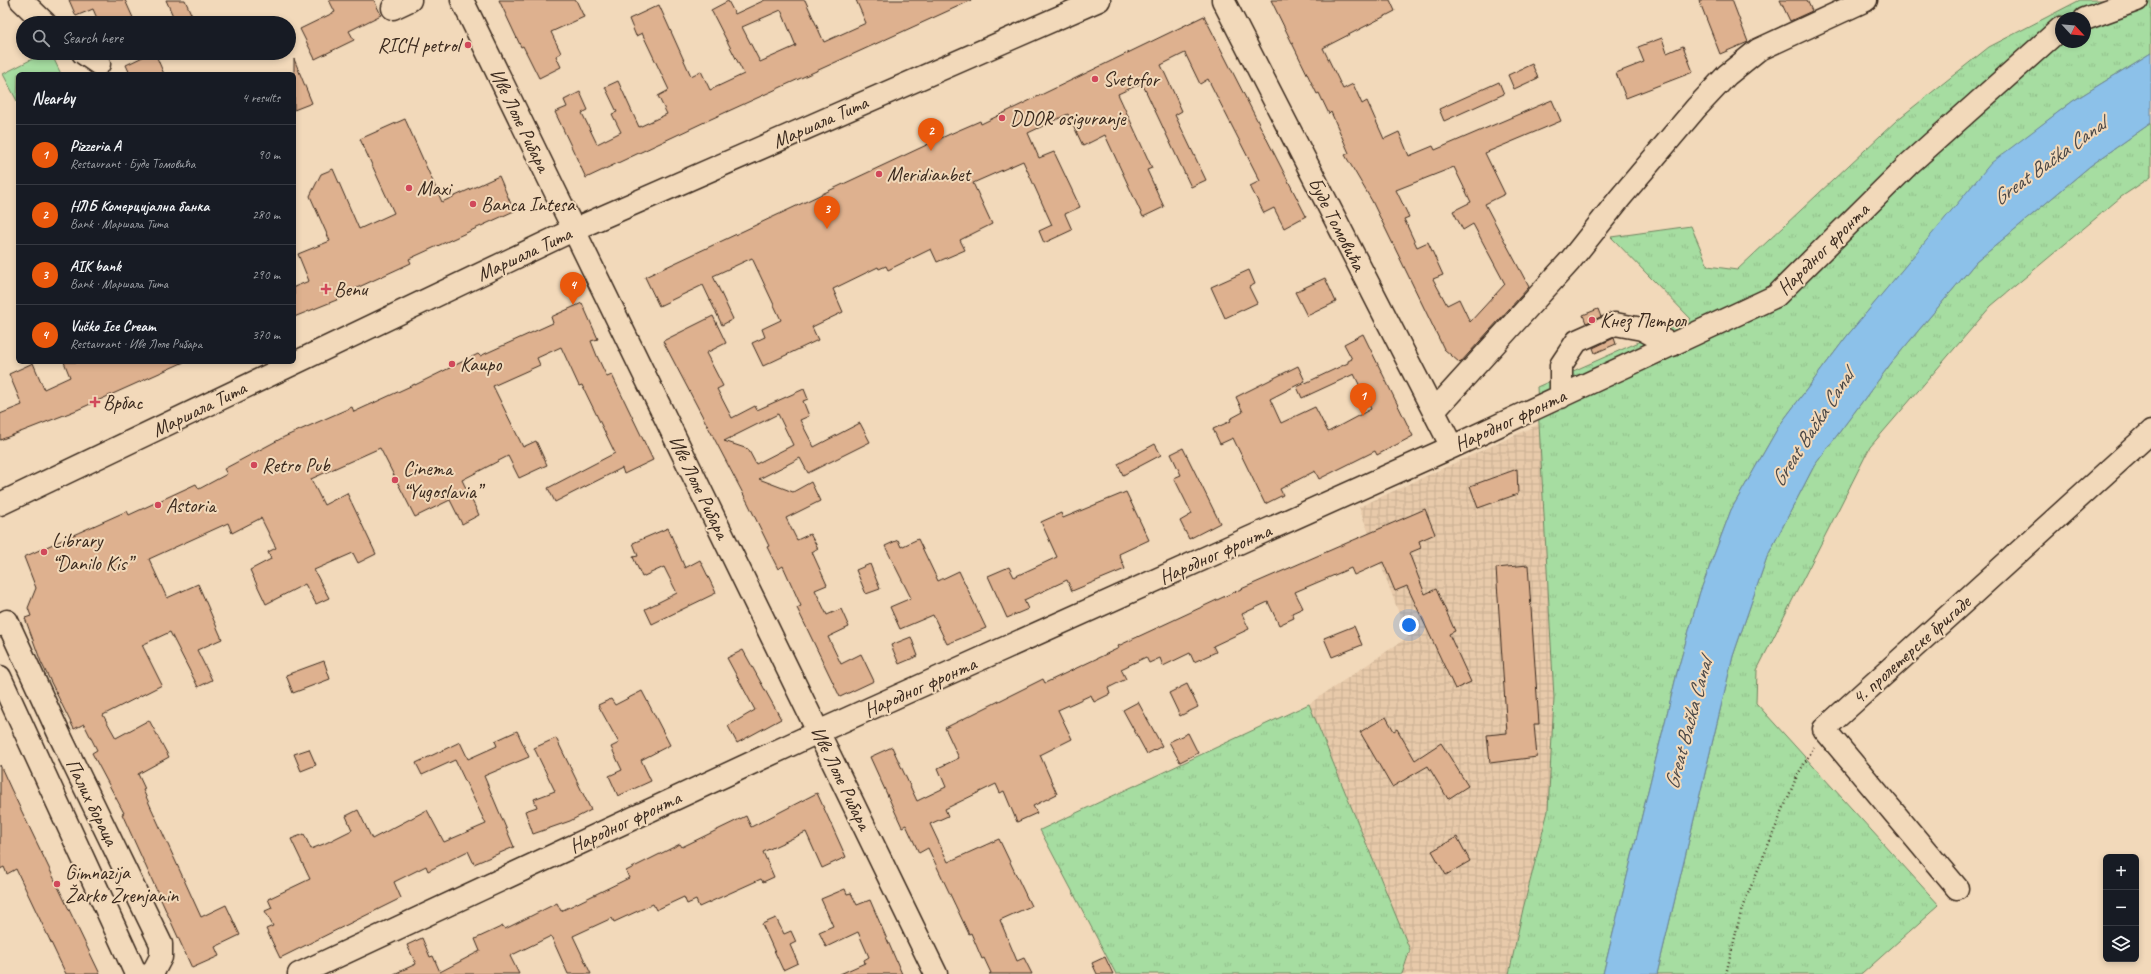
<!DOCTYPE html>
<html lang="en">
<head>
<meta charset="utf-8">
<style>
	:root { --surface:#171b24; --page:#20242c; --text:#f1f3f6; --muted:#9ea1a6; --line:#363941; --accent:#ea580c }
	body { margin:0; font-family:Caveat,sans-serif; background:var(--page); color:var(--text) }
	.controls { position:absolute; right:12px; bottom:12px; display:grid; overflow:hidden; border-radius:6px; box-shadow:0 2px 6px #0003 }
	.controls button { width:36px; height:36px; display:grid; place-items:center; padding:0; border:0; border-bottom:1px solid var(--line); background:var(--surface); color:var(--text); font:20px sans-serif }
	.compass { position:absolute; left:2055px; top:12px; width:36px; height:36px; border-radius:50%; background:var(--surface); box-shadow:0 2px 6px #0003; rotate:116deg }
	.you { position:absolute; left:1409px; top:625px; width:14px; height:14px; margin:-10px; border:3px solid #fff; border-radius:50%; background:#1a73e8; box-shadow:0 0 0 6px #1a73e833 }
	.badge { display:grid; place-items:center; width:26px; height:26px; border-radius:50%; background:var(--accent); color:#fff; font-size:13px; font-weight:700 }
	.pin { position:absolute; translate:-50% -33px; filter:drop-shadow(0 1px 2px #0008) }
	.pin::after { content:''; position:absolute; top:21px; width:14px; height:12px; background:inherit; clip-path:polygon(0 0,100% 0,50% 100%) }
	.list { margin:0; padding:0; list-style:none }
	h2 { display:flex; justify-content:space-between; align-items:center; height:52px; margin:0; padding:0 16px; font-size:17px }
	h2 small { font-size:13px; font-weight:400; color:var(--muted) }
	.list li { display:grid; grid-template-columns:26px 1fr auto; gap:12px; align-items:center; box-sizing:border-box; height:60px; padding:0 16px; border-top:1px solid var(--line) }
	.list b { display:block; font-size:15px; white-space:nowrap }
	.list p { margin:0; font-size:13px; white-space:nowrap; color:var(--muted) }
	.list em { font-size:13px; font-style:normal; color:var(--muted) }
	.icon { flex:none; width:22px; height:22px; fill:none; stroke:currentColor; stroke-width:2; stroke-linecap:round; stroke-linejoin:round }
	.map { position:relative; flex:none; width:2151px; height:974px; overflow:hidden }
	.search { position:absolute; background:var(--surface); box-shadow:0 2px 6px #0003; left:16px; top:16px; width:280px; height:44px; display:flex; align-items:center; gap:10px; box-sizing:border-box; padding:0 14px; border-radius:22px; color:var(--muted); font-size:15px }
	.panel { position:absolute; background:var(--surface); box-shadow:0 2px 6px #0003; left:16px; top:72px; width:280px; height:292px; border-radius:6px }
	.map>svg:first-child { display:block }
</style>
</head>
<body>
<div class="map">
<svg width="2151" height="974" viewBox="0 0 2151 974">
	<defs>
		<pattern id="industrial-grid" width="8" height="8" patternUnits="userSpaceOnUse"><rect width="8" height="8" fill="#e8caaa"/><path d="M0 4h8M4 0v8" fill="none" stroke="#c8ae92"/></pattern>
		<pattern id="grass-tufts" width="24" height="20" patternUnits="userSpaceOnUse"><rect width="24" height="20" fill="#a6dda1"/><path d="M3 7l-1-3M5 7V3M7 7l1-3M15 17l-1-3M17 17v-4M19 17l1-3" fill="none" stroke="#90be8a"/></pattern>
	</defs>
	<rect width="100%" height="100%" fill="#f2d9ba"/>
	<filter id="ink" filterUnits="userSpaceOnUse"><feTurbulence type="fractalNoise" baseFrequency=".025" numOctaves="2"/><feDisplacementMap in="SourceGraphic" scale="8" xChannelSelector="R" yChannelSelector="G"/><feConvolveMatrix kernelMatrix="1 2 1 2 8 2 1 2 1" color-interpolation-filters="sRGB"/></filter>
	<g filter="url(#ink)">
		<path fill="url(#industrial-grid)" d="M1539 424 1554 698 1548 811 1523 909 1509 974H1402L1410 950 1309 704 1408 637 1359 507Z"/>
		<path fill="url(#grass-tufts)" stroke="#708460" fill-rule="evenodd" d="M2080 0H2151V53L2073 101 1991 164 1847 336 1779 426 1731 510 1700 592 1678 669 1603 974H1509L1523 909 1548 811 1554 698 1537 387 1691 319 1611 237 1691 226 1708 266 1737 270 1897 120 1989 47ZM2061 18H2085V42H2061Z
			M2151 123V177L2121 197 1991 306 1870 447 1757 670 1756 703 1939 905 1862 974H1657L1733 656 1767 557 1814 466 1892 362 1976 262 2090 166Z
			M1309 704 1410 950 1402 974H1116L1040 830Z"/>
		<path fill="#a6dda1" stroke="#708460" d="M44 53H51L61 74H18L17 101 3 74Z"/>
		<path fill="#8cc1e9" stroke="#6c8598" d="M2151 53V123L2090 166 1976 262 1892 362 1814 466 1767 557 1733 656 1657 974H1603L1678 669 1700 592 1731 510 1779 426 1847 336 1991 163 2073 101Z"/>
		<path fill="#deb18f" stroke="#3b2a1e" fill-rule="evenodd" d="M69 0H125L134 20 127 23H99L93 9 76 16Z
			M166 0H185L192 16 176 23Z
			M329 0H374L381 15 349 31 354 40 315 59 300 29 335 12Z
			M499 0H576L584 17 551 32 561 53 556 56 561 67 539 78 523 46 521 47Z
			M765 0H805L824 42 866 23 856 0H972L711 119 586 178 555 112 567 107 564 100 580 92 588 110 582 113 597 144 621 132 612 114 617 112 605 87 618 81 639 127 667 114 658 96 669 90 642 33 636 36 629 19 659 5 691 76 701 71 710 90 744 74 711 10 728 1 735 14ZM781 10 796 46 760 62 742 27Z
			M1271 0H1390L1395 11 1323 48 1343 89 1353 84 1362 104 1367 101 1384 139 1399 132 1409 156 1433 146 1435 150 1552 100 1561 121 1485 153 1505 194 1485 204 1529 287 1460 363 1444 349 1372 201 1345 155 1349 153 1331 112 1329 114 1319 93 1317 94ZM1454 167 1471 202 1453 211 1463 230 1473 224 1505 284 1470 322 1459 299 1447 305 1433 279 1443 275 1428 242 1417 247 1404 219 1409 217 1396 190Z
			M1699 0H1732L1748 42 1720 54Z
			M1780 0H1807L1812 11 1790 21Z
			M1204 16 1306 216 1284 228 1274 208 1264 213 1250 186 1260 181 1208 79 1200 84 1185 53 1161 65 1182 111 1175 115 1206 180 1191 187 1142 83 1118 94 1152 168 1147 170 1164 207 1143 217 1105 135 1083 146 1068 114 1028 133 1039 158 1054 152 1080 207 1065 214 1072 230 1044 243 1039 231 1052 225 1023 161 973 183 992 224 960 240 965 250 937 262 931 249 888 270 886 266 879 269 878 267 833 289 843 312 812 327 818 340 763 366 752 343 765 337 762 329 781 320 752 258 713 276 733 319 722 325 703 285 659 306 645 277 950 134 980 121 981 124Z
			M1662 38 1667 53 1683 46 1693 72 1626 98 1616 73 1644 62 1638 47Z
			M151 53H155L164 74H130L126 65Z
			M294 59 312 103 294 110Z
			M1532 64 1538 78 1514 89 1508 75Z
			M1499 82 1504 94 1444 121 1439 109Z
			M405 119 442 202 499 176 514 211 409 259 411 263 348 292 349 295 294 317V287L309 281 298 254 330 241 310 196 321 174 333 169 359 229 394 213 360 139Z
			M1249 270 1255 284 1249 287 1257 303 1225 318 1211 287Z
			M1325 278 1336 302 1307 316 1295 292Z
			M582 303 598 339 591 341 597 356 607 377 612 375 653 460 624 474 622 468 555 502 548 488 615 453 582 385 579 386 561 347 537 358 540 365 493 386 523 447 536 441 547 465 519 478 508 456 462 480 479 515 462 524 450 500 415 517 380 448 311 479 324 505 347 493 376 554 358 563 353 553 314 570 329 598 316 604 305 584 266 604 250 570 271 559 268 552 276 548 261 518 232 533 228 523 149 559 167 598 198 584 222 639 197 650 212 680 198 687 170 632 142 645 162 685 103 715 116 738 149 720 169 757 138 774 145 789 143 790 201 917 226 905 240 935 215 947 219 956 192 968 122 814 124 813 92 753 97 750 84 724 74 729 41 662 25 618 31 616 28 608 36 588 24 557 127 511 129 515 196 484 199 489 227 474 224 469 284 437 352 407 354 412 415 384V385L478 354 480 356 553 323 551 317Z
			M1598 309 1601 317 1586 323 1583 315Z
			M713 316 726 343 706 353 723 386 717 389 732 418 755 406 757 410 804 389 808 399 803 401 809 416 800 420 814 447 860 423 870 442 808 473 800 458 759 479 793 492 811 482 820 501 786 518 797 540 810 534 818 548 812 552 827 585 815 590 827 615 841 609 849 627 828 637 841 664 861 654 874 681 840 697 797 608 801 606 783 566 778 569 767 547 769 546 748 503 663 341ZM778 414 793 445 756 464 748 449 724 441Z
			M1363 334 1413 436 1377 455 1375 451 1319 479 1315 471 1280 489 1283 495 1265 504 1233 438 1220 444 1213 429 1231 421 1230 419 1243 412 1236 397 1298 366 1305 381 1270 399 1281 423 1315 407 1328 432 1371 409 1354 374 1302 398 1297 387 1348 363V361L1352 359 1344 344Z
			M1614 338 1616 344 1595 353 1593 348Z
			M64 362H184L77 410 0 440V414L22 405 9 374 33 363 44 389 70 377Z
			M1155 444 1161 455 1123 475 1118 464Z
			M1183 448 1220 523 1189 539 1180 521 1192 514 1174 478 1181 475 1171 454Z
			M1517 469 1518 494 1478 508 1470 486Z
			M1126 492 1149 540 1119 554 1125 569 1072 591 1067 580 1024 600 1028 609 1007 618 988 576 1009 567 1014 577 1057 557 1041 522 1061 513 1063 518Z
			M1425 509 1435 534 1419 541 1421 548 1409 553 1425 594 1436 589 1455 631 1449 634 1471 682 1455 689 1407 586 1395 591 1383 562 1354 575 1351 568 1295 592 1303 608 1292 613 1294 618 1279 625 1268 602 1242 614 1249 629 1213 646 1216 652 1194 662 1190 653 1163 666 1160 658 1149 663 1146 657 1121 669 1126 679 1108 688 1110 694 1094 702 1091 695 1058 710 1072 739 1040 755 1057 794 1033 806 1037 813 1017 822 1004 791 1000 793 996 784 945 809 948 816 930 824 948 862 999 839 1031 906 1000 920 1017 961 1024 958 1032 974H989L991 973 984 958 982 959 971 933 969 934 928 848 919 853 906 825 902 827 870 757 892 747 917 801 946 787 938 768 959 758 945 728 1043 679 1045 683 1119 648 1118 646 1232 593Z
			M668 528 685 568 700 560 716 593 652 624 645 609 677 593 664 567 642 577 633 557 638 556 633 543Z
			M918 539 938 581 959 571 986 628 947 644 933 615 900 629 890 607 911 598 885 546 898 540 901 547Z
			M870 564 880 589 866 594 856 570Z
			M1528 565 1539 724H1534L1537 757 1490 763 1487 735 1507 733 1496 568Z
			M1354 626 1362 645 1332 657 1324 638Z
			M911 637 918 656 899 664 891 645Z
			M743 650 781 719 737 743 728 726 755 710 727 658Z
			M324 661 330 679 293 693 286 675Z
			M1187 684 1198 707 1180 716 1169 693Z
			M642 691 670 745 641 760 651 781 618 796 609 776 622 770 611 747 619 743 598 705 611 699 615 705Z
			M1138 702 1162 746 1147 754 1123 710Z
			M1386 717 1394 731 1397 729 1415 760 1441 743 1468 786 1448 799 1428 766 1392 787 1360 732Z
			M517 731 529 757 484 776 514 847 474 864 468 851 428 871 426 866 394 882 401 898 280 958 266 929 273 926 265 911 272 908 268 899 310 879 291 839 304 834 311 849 326 843 352 830 346 816 358 810 372 839 427 810 444 842 486 824 455 760 422 775 416 763 460 742 468 759 497 746 495 741Z
			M1188 733 1198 753 1180 762 1169 742Z
			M556 738 591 810 570 821 533 834 525 811 537 807 534 799 555 791 534 748Z
			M309 749 316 765 301 771 294 754Z
			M0 765 11 789 100 974H66L16 869 7 874 4 867 0 869Z
			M817 793 846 857 822 868 806 832 763 852 774 877 763 882 761 879 699 907 696 900 687 904 684 897 656 910 653 904 614 922 612 918 573 936 591 974H568L551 936 510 956 519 974H394L416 964 407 945 422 938 430 957 433 956 440 972 480 951 475 939 503 926 505 929 557 903 561 911 629 878 626 871 680 844 682 847 746 816 751 827Z
			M1457 837 1470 861 1446 875 1432 851Z
			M845 889 847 894 851 893 857 905 870 900 902 974H840L865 963 864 960 869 957 858 932 826 947 819 932 833 926 821 899Z
			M776 918 784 934 791 931 796 942 790 945 798 963 783 970 762 924Z
			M1105 957 1113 974H1097L1092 963Z"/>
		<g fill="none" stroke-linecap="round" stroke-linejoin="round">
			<g stroke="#3b2a1e" stroke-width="25">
				<path id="minor" d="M21 0 45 23
					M462 0 936 974
					M1223 0 1452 447
					M393 8 410 0
					M2085 19 2137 0
					M83 53 99 64
					M1561 397V365L1577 341 1615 324 1642 329 1672 345
					M1434 411 1570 261 1620 198 1696 108 1727 75 1758 50 1866 0
					M0 504 573 230 1099 0
					M0 625 7 621 61 738 161 944V957L152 974
					M0 677 136 974
					M1957 888 1824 729 2151 432
					M299 974 818 732 1452 447 1776 296 1909 164 2061 28"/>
			</g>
			<path stroke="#3b2a1e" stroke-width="2.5" stroke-dasharray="1 3" stroke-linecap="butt" d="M1726 974 1742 908 1797 776 1814 747"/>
			<use href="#minor" stroke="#f2d9ba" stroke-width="22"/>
		</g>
	</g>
	<g fill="#d1495b" stroke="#f2d9ba" stroke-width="1.5">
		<circle cx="468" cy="45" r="4"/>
		<circle cx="1095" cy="79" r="4"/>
		<circle cx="1002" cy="118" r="4"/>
		<circle cx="879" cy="174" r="4"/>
		<circle cx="409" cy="188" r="4"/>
		<circle cx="473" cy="204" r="4"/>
		<path d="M324 283h4v4h4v4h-4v4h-4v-4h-4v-4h4z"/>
		<circle cx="1592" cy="320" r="4"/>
		<circle cx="452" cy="364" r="4"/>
		<path d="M93 396h4v4h4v4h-4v4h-4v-4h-4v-4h4z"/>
		<circle cx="254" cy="465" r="4"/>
		<circle cx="395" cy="480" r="4"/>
		<circle cx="158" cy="505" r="4"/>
		<circle cx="44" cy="552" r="4"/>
		<circle cx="57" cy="884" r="4"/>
	</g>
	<g text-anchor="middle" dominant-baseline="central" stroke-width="4" stroke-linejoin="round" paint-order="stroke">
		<g font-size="20" fill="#3b2a1e" stroke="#f2d9ba" text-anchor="start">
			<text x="460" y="45" text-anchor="end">RICH petrol</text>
			<text x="1103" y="79">Svetofor</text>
			<text x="1010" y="118">DDOR osiguranje</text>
			<text x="887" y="174">Meridianbet</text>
			<text x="417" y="188">Maxi</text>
			<text x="481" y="204">Banca Intesa</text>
			<text x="334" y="289">Benu</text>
			<text x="1600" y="320">Кнез Петрол</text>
			<text x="460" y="364">Каиро</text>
			<text x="103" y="402">Врбас</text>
			<text x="262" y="465">Retro Pub</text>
			<text x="403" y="468">Cinema<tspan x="403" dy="23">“Yugoslavia”</tspan></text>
			<text x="166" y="505">Astoria</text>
			<text x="52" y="540">Library<tspan x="52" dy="23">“Danilo Kis”</tspan></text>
			<text x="65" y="872">Gimnazija<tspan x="65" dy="23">Žarko Zrenjanin</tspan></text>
		</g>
		<g font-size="20" fill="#3b2a1e" stroke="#f2d9ba">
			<text transform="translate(520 120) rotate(64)">Иве Лоле Рибара</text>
			<text transform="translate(820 122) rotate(-24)">Маршала Тита</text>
			<text transform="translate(1337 224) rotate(63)">Буде Томовића</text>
			<text transform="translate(1823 249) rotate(-45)">Народног фронта</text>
			<text transform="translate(524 254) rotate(-25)">Маршала Тита</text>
			<text transform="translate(199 409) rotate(-26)">Маршала Тита</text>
			<text transform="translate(1510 420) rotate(-25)">Народног фронта</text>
			<text transform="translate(699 487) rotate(64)">Иве Лоле Рибара</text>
			<text transform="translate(1215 554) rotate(-24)">Народног фронта</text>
			<text transform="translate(1911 650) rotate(-42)">4. пролетерске бригаде</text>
			<text transform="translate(920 687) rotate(-24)">Народног фронта</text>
			<text transform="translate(841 778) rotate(64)">Иве Лоле Рибара</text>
			<text transform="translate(92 802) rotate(64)">Палих бораца</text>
			<text transform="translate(625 822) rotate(-25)">Народног фронта</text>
		</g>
		<g font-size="21" font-style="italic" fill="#4b4847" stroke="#f2d9ba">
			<text transform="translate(2049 161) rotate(-36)">Great Bačka Canal</text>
			<text transform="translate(1812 428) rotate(-57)">Great Bačka Canal</text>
			<text transform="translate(1688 724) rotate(-75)">Great Bačka Canal</text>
		</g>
	</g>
</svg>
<div class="controls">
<button>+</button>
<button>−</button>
<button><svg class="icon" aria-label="layers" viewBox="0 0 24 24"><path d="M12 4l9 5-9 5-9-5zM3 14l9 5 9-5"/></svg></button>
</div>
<svg class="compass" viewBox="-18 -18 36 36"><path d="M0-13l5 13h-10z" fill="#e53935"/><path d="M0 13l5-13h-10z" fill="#9ea1a6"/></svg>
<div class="you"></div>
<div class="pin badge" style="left:1363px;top:416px">1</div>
<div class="pin badge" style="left:931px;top:151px">2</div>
<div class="pin badge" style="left:827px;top:229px">3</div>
<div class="pin badge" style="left:573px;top:305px">4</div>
<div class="search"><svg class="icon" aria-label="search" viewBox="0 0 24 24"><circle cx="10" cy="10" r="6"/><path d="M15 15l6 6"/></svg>Search here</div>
<section class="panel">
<h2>Nearby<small>4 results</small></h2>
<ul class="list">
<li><span class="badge">1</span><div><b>Pizzeria A</b><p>Restaurant · Буде Томовића</p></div><em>90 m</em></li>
<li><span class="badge">2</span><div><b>НЛБ Комерцијална банка</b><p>Bank · Маршала Тита</p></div><em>280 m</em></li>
<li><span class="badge">3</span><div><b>AIK bank</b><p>Bank · Маршала Тита</p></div><em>290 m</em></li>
<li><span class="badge">4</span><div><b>Vučko Ice Cream</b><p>Restaurant · Иве Лоле Рибара</p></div><em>370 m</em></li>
</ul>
</section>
</div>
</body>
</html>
